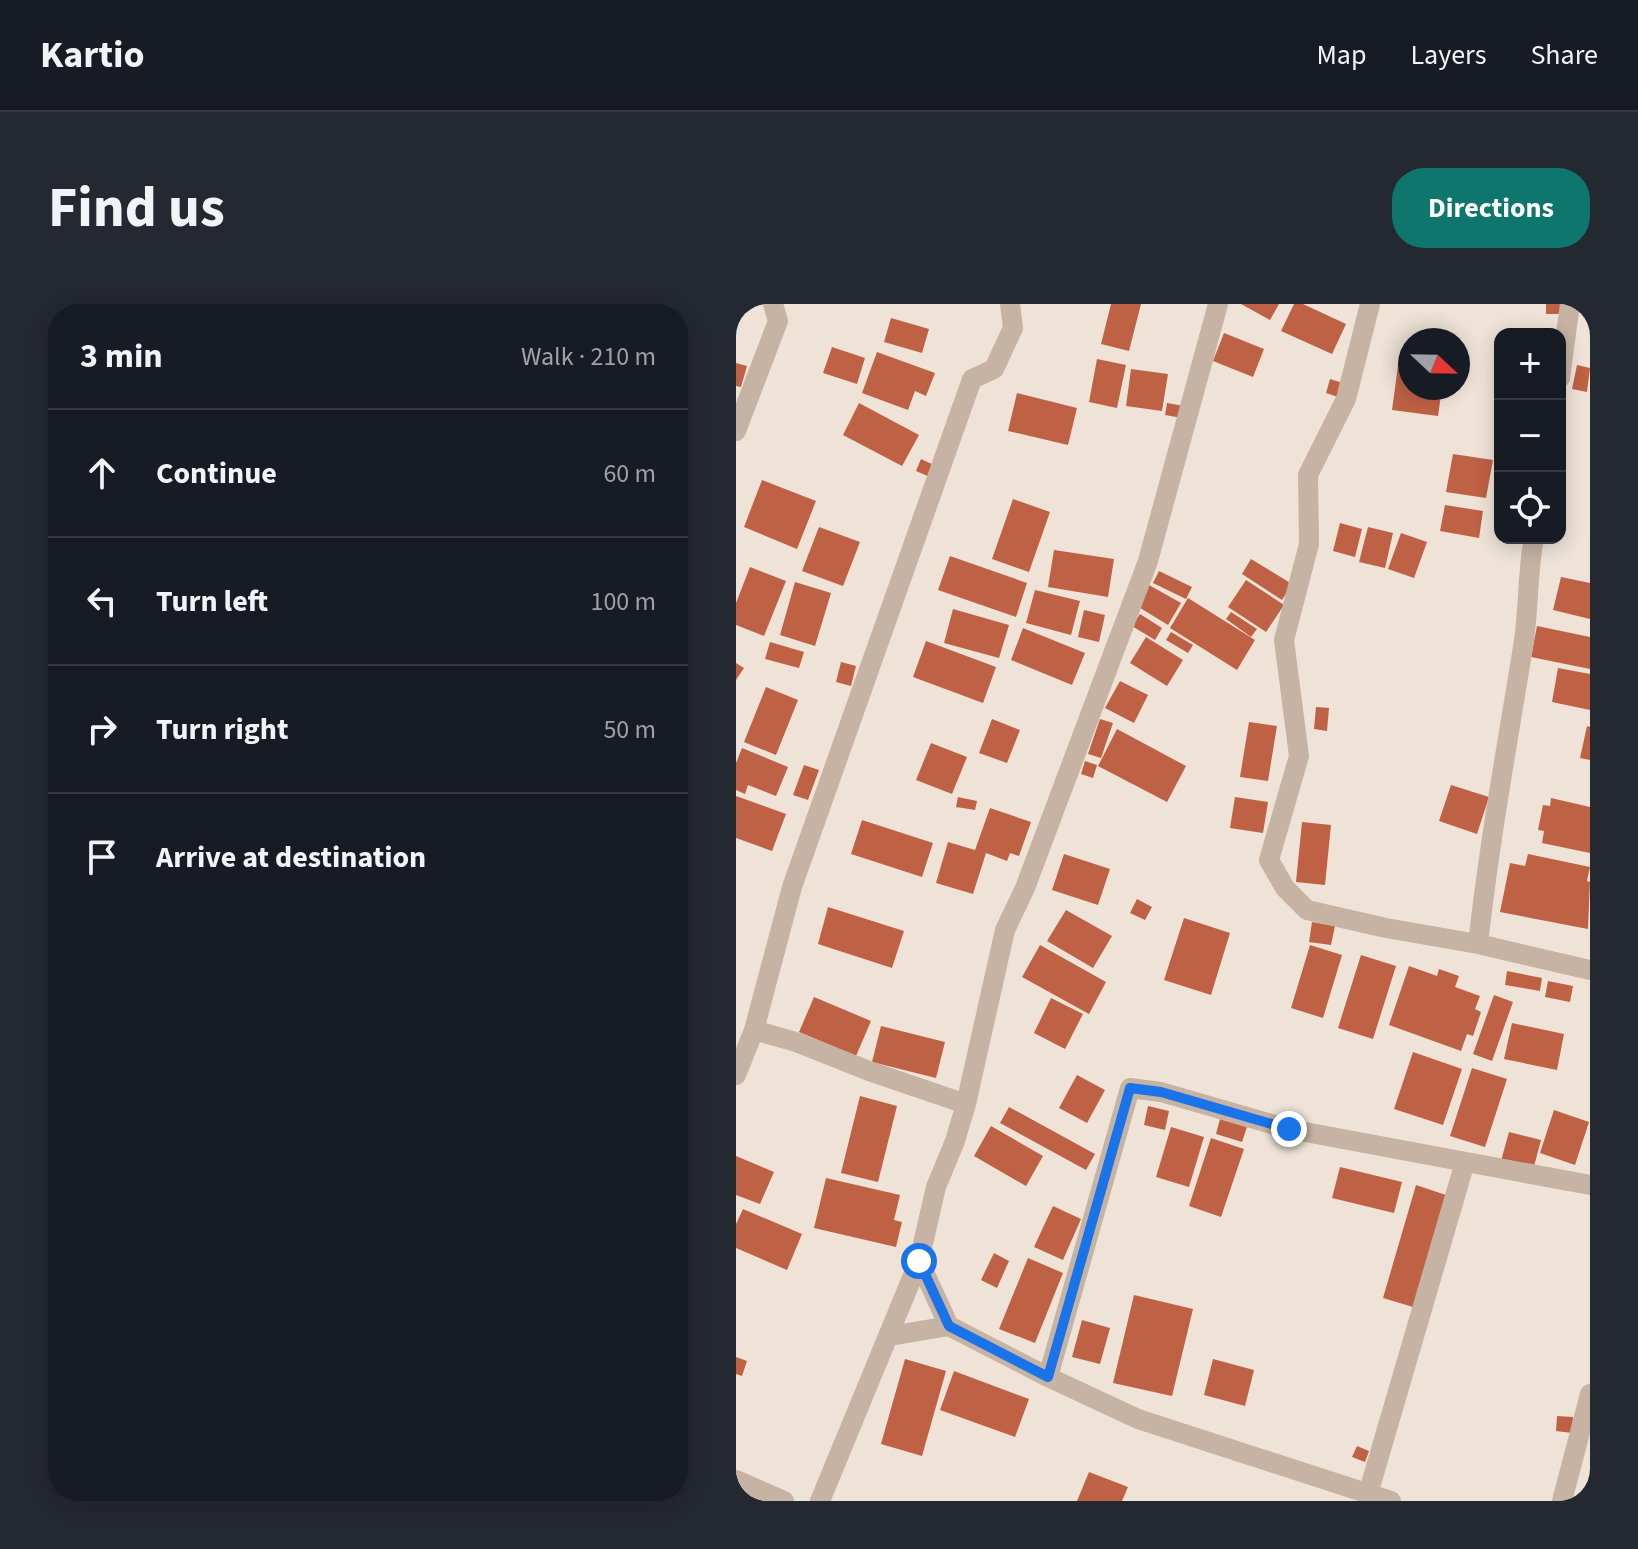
<!DOCTYPE html>
<html lang="en">
<head>
<meta charset="utf-8">
<style>
	:root { --surface:#171b24; --page:#242831; --text:#f1f3f6; --muted:#9ea1a6; --line:#363941; --accent:#0f766e }
	body { margin:0; font-family:"Source Sans 3",sans-serif; background:var(--page); color:var(--text) }
	.controls { position:absolute; right:24px; top:24px; display:grid; overflow:hidden; border-radius:16px; box-shadow:0 4px 20px #0003 }
	.controls button { width:72px; height:72px; display:grid; place-items:center; padding:0; border:0; border-bottom:2px solid var(--line); background:var(--surface); color:var(--text); font:40px sans-serif }
	.compass { position:absolute; left:662px; top:24px; width:72px; height:72px; border-radius:50%; background:var(--surface); box-shadow:0 4px 20px #0003; rotate:112deg }
	.stop { position:absolute; width:24px; height:24px; margin:-18px; border:6px solid #1a73e8; border-radius:50%; background:#fff }
	.stop.end { background:#1a73e8; border-color:#fff; box-shadow:0 2px 8px #0008 }
	.list { margin:0; padding:0; list-style:none }
	h2 { display:flex; justify-content:space-between; align-items:center; height:104px; margin:0; padding:0 32px; font-size:34px }
	h2 small { font-size:26px; font-weight:400; color:var(--muted) }
	.list li { display:grid; grid-template-columns:52px 1fr auto; gap:24px; align-items:center; box-sizing:border-box; height:128px; padding:0 32px; border-top:2px solid var(--line) }
	.list b { display:block; font-size:30px; white-space:nowrap }
	.list em { font-size:26px; font-style:normal; color:var(--muted) }
	.icon { flex:none; width:44px; height:44px; fill:none; stroke:currentColor; stroke-width:2; stroke-linecap:round; stroke-linejoin:round }
	.map { position:relative; flex:none; width:854px; height:1197px; overflow:hidden; border-radius:32px }
	header { display:flex; align-items:center; gap:48px; box-sizing:border-box; height:112px; padding:0 40px; background:var(--surface); border-bottom:2px solid var(--line) }
	header strong { font-size:38px }
	nav { display:flex; gap:44px; margin-inline-start:auto; font-size:28px }
	.intro { display:flex; align-items:center; justify-content:space-between; box-sizing:border-box; height:192px; padding:0 48px }
	h1 { margin:0; font-size:56px }
	.button { padding:20px 36px; border-radius:32px; background:var(--accent); color:#fff; font-size:28px; font-weight:700 }
	main { display:flex; gap:48px; padding:0 48px }
	aside { flex:1; background:var(--surface); border-radius:32px; box-shadow:0 4px 20px #0003 }
	.map>svg:first-child { display:block }
</style>
</head>
<body>
<header>
<strong>Kartio</strong>
<nav><a>Map</a><a>Layers</a><a>Share</a></nav>
</header>
<div class="intro"><h1>Find us</h1><a class="button">Directions</a></div>
<main>
<aside>
<h2>3 min<small>Walk · 210 m</small></h2>
<ul class="list">
<li><svg class="icon" aria-label="ahead" viewBox="0 0 24 24"><path d="M12 20V5M6 11l6-6 6 6"/></svg><div><b>Continue</b></div><em>60 m</em></li>
<li><svg class="icon" aria-label="left" viewBox="0 0 24 24"><path d="M17 20v-9H6M10 6l-5 5 5 5"/></svg><div><b>Turn left</b></div><em>100 m</em></li>
<li><svg class="icon" aria-label="right" viewBox="0 0 24 24"><path d="M7 20v-9h11M14 6l5 5-5 5"/></svg><div><b>Turn right</b></div><em>50 m</em></li>
<li><svg class="icon" aria-label="arrive" viewBox="0 0 24 24"><path d="M6 21V4h12l-3 4 3 4H6"/></svg><div><b>Arrive at destination</b></div></li>
</ul>
</aside>
<div class="map">
<svg width="854" height="1197" viewBox="0 0 854 1197">
	<rect width="100%" height="100%" fill="#efe3d7"/>
	<path fill="#be6145" d="M375 0H405L393 47 365 40Z
		M505 0H543L534 16Z
		M558 0H567L610 20 596 50 545 27Z
		M810 0H825V10H810Z
		M155 14 193 25 186 49 148 38Z
		M488 29 528 45 517 73 477 57Z
		M96 43 129 54 121 80 87 69Z
		M141 48 199 69 190 92 179 87 172 106 126 89Z
		M361 55 390 61 381 104 353 98Z
		M0 59 11 62 5 83 0 82Z
		M841 61 854 64 851 88 836 85Z
		M662 62 674 64V84H706L702 112 656 106Z
		M395 65 432 70 426 107 390 102Z
		M594 75 607 79 602 93 590 89Z
		M281 89 341 104 332 141 272 127Z
		M123 99 183 131 166 162 107 131Z
		M431 99 448 102 446 114 429 111Z
		M717 150 757 156 750 194 710 188Z
		M185 155 200 162 194 173 180 167Z
		M26 176 80 197 61 245 8 223Z
		M277 195 314 208 293 268 256 255Z
		M709 201 747 207 743 234 704 227Z
		M604 219 626 225 619 253 597 247Z
		M83 223 124 238 107 282 66 267Z
		M632 223 657 229 649 264 623 258Z
		M665 229 691 238 678 274 652 265Z
		M318 246 378 255 372 293 312 283Z
		M214 252 291 279 280 313 202 286Z
		M515 255 556 280 546 296 506 270Z
		M14 263 50 277 28 332 0 321V299Z
		M423 267 456 283 450 295 417 279Z
		M825 273 854 279V315L817 306Z
		M510 276 548 301 530 328 492 303Z
		M59 278 95 289 79 342 44 331Z
		M413 281 445 299 432 321 401 302Z
		M299 286 344 297 335 331 290 319Z
		M452 294 519 336 501 366 434 324Z
		M217 305 273 321 263 354 208 339Z
		M348 306 369 311 363 338 342 333Z
		M495 308 521 325 515 333 490 315Z
		M404 310 426 324 419 336 396 322Z
		M801 322 854 333V365L795 353Z
		M287 324 349 349 336 381 275 356Z
		M435 328 457 341 452 349 430 336Z
		M410 333 447 356 431 382 394 359Z
		M190 337 260 363 247 399 177 373Z
		M34 338 68 348 63 364 29 355Z
		M105 358 120 362 115 382 100 378Z
		M0 359 8 364 0 376Z
		M822 364 854 370V406L816 398Z
		M384 377 412 391 398 419 369 404Z
		M30 383 62 396 40 451 8 438Z
		M580 403 593 404 591 427 578 425Z
		M256 415 284 426 271 459 243 449Z
		M364 415 377 419 365 454 352 450Z
		M513 418 541 422 532 477 504 473Z
		M851 422 854 423V456L844 454Z
		M381 425 450 462 431 498 362 462Z
		M195 439 231 453 216 490 180 476Z
		M6 444 52 463 40 492 12 481 9 490 0 486V459Z
		M349 457 361 461 357 474 345 470Z
		M68 461 83 466 72 496 57 491Z
		M715 481 753 493 741 530 703 517Z
		M0 492 50 510 36 547 0 534Z
		M222 493 241 497 239 506 220 503Z
		M499 493 532 498 527 529 494 524Z
		M815 494 854 503V549L806 539 808 527 802 526 807 501 814 502Z
		M254 504 295 518 283 552 274 549 271 557 250 549 237 590 200 579 212 538 239 546Z
		M126 516 197 539 186 573 115 550Z
		M566 518 595 521 589 581 560 578Z
		M328 550 374 565 362 601 316 586Z
		M792 550 854 563 851 577 854 578 852 625 764 608 774 559 789 562Z
		M401 595 416 603 409 616 394 609Z
		M92 603 168 627 156 664 82 640Z
		M330 606 376 632 357 664 311 637Z
		M448 614 494 629 475 691 428 676Z
		M576 618 599 622 595 641 573 638Z
		M304 641 370 678 353 710 286 673Z
		M574 641 606 651 587 714 555 704Z
		M625 651 660 662 637 735 602 724Z
		M673 662 701 672 703 665 723 672 719 683 744 692 739 705 745 708 737 732 731 730 725 747 653 721Z
		M771 667 806 674 804 687 769 681Z
		M812 677 837 682 834 698 809 693Z
		M758 691 777 698 756 757 737 750Z
		M78 693 135 717 120 752 63 728Z
		M315 694 347 710 329 745 298 729Z
		M776 719 828 730 821 766 768 755Z
		M145 722 209 738 200 774 136 758Z
		M677 748 726 765 707 821 658 805Z
		M736 764 771 775 749 843 714 832Z
		M341 771 369 786 351 819 323 804Z
		M124 792 161 802 142 878 105 869Z
		M412 802 433 807 429 826 408 821Z
		M273 803 359 850 350 866 264 819Z
		M818 806 853 818 839 861 804 849Z
		M484 815 511 823 506 838 480 830Z
		M255 822 307 852 290 882 238 852Z
		M435 823 468 833 453 883 420 873Z
		M773 828 805 836 797 866 765 857Z
		M475 834 508 845 485 913 453 902Z
		M0 852 38 868 24 900 0 891Z
		M604 863 666 878 658 909 596 894Z
		M90 874 164 891 158 916 166 918 160 943 78 924Z
		M680 881 710 891 677 1003 647 994Z
		M317 902 345 915 327 956 298 943Z
		M7 905 66 930 51 966 0 944V920Z
		M258 949 273 957 261 984 245 976Z
		M292 954 327 969 299 1039 263 1025Z
		M398 991 457 1005 436 1092 377 1079Z
		M346 1016 374 1024 364 1060 336 1053Z
		M0 1053 11 1057 6 1072 0 1070Z
		M169 1055 210 1067 186 1152 145 1140Z
		M477 1055 518 1066 509 1102 468 1091Z
		M218 1067 293 1095 279 1133 204 1106Z
		M821 1112 837 1113 836 1129 820 1127Z
		M621 1142 633 1147 629 1158 616 1153Z
		M353 1168 392 1183 386 1197H341Z"/>
	<g fill="none" stroke-linecap="round" stroke-linejoin="round">
		<path stroke="#c6b3a4" stroke-width="20" d="M634 0 610 95 572 171 573 240 548 336 563 452 533 556 549 584 571 606 650 624 742 640 854 666
			M824 74 834 0
			M0 127 42 17 37 0
			M742 640C753 540 771 442 787 343 793 307 791 270 798 234
			M18 726 60 738 133 767 230 800
			M0 771 18 726 56 583 236 75 258 65 277 24 274 0
			M183 957 213 1022
			M154 1032 213 1022 312 1073 402 1115 655 1197
			M312 1073 394 784 425 788 553 825 854 881
			M0 1176 48 1197
			M632 1190 729 858
			M84 1197 183 957 200 883 219 837 230 800 269 626 289 584 412 257 482 0
			M826 1197 854 1090"/>
	</g>
	<g fill="none" stroke-linecap="round" stroke-linejoin="round">
		<path stroke="#1a73e8" stroke-width="10" d="M183 957 213 1022 312 1073 394 784 425 788 553 825"/>
	</g>
</svg>
<div class="controls">
<button>+</button>
<button>−</button>
<button><svg class="icon" aria-label="locate" viewBox="0 0 24 24"><circle cx="12" cy="12" r="6"/><path d="M12 2v4M12 18v4M2 12h4M18 12h4"/></svg></button>
</div>
<svg class="compass" viewBox="-18 -18 36 36"><path d="M0-13l5 13h-10z" fill="#e53935"/><path d="M0 13l5-13h-10z" fill="#9ea1a6"/></svg>
<div class="stop" style="left:183px;top:957px"></div>
<div class="stop end" style="left:553px;top:825px"></div>
</div>
</main>
</body>
</html>
